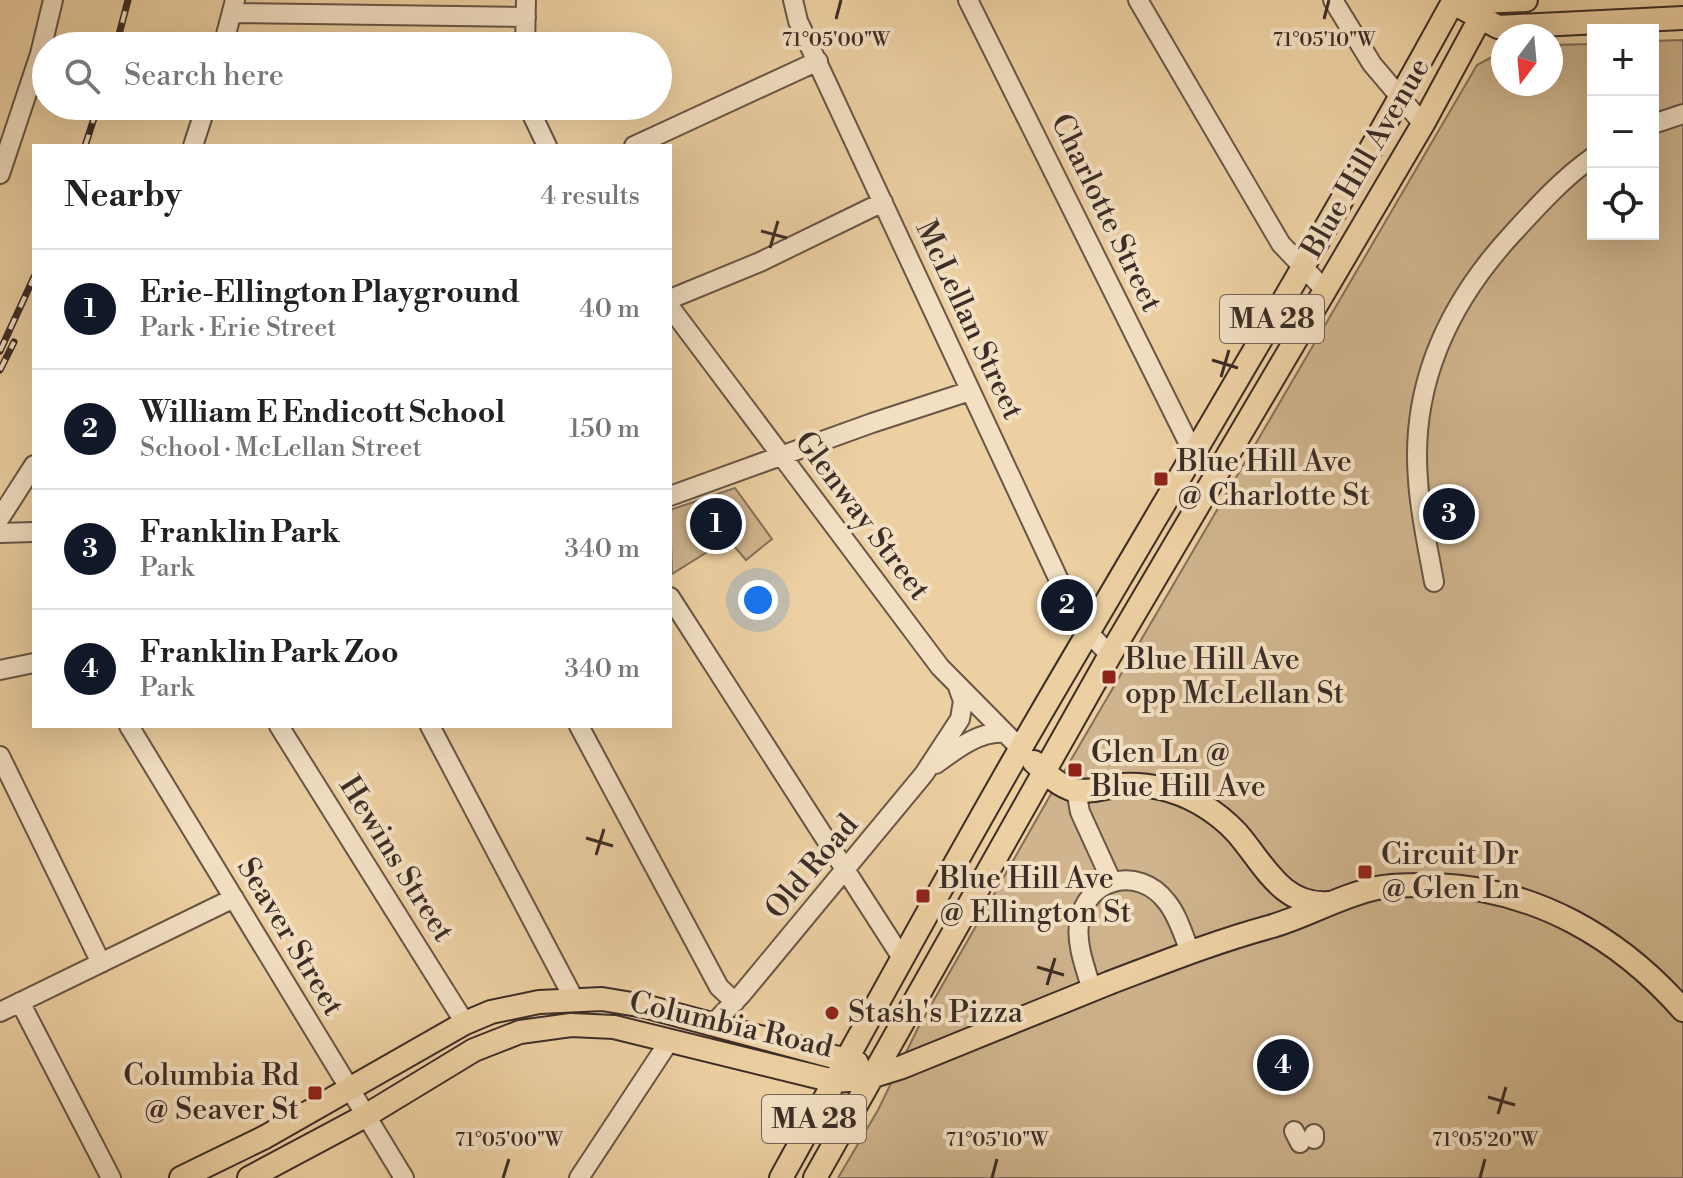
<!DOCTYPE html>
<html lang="en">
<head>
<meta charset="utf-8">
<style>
	:root { --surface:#fff; --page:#f6f6f6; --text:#222; --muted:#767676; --line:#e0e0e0; --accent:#111827 }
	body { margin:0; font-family:"Libre Bodoni",serif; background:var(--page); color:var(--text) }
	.controls { position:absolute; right:24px; top:24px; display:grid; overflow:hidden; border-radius:0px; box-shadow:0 8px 32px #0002 }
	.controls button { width:72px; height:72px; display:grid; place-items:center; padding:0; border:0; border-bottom:2px solid var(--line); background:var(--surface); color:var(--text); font:40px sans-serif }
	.compass { position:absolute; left:1491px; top:24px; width:72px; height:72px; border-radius:50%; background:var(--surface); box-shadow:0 8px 32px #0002; rotate:196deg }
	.you { position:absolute; left:758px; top:600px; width:28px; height:28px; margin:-20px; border:6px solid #fff; border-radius:50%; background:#1a73e8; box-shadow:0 0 0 12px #1a73e833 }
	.badge { display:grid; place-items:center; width:52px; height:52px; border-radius:50%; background:var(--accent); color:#fff; font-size:26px; font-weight:700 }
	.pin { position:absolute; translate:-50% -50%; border:4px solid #fff; box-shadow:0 2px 8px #0006 }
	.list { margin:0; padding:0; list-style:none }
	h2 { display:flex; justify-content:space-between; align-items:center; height:104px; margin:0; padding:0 32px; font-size:34px }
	h2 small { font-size:26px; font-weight:400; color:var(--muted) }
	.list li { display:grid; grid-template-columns:52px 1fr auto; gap:24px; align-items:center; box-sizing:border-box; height:120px; padding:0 32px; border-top:2px solid var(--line) }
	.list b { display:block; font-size:30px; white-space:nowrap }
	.list p { margin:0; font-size:26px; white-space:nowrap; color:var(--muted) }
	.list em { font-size:26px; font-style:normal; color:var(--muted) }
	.icon { flex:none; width:44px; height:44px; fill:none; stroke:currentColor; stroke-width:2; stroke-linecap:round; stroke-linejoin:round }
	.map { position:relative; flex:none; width:1683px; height:1178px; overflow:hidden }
	.search { position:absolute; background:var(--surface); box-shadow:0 8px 32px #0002; left:32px; top:32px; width:640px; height:88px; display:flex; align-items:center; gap:20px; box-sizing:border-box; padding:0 28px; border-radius:44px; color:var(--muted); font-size:30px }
	.panel { position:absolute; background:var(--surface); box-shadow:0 8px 32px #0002; left:32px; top:144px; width:640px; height:584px; border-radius:0px }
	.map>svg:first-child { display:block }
</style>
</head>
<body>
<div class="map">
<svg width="1683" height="1178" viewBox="0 0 1683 1178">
	<rect width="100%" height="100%" fill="#edd0a2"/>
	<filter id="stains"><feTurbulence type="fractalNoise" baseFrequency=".0025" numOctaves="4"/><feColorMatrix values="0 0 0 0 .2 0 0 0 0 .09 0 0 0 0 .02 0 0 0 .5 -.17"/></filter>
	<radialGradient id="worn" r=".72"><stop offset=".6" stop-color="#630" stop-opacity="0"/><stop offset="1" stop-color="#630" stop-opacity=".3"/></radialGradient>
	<path fill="#cfb48d" stroke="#86705a" stroke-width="2" d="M1683 40V1178H838L878 1110 918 1028 1051 794 1477 65 1503 51V84H1551V45L1593 44V234H1653V41Z
		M735 488 772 539 746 560 728 539 672 574 670 510Z"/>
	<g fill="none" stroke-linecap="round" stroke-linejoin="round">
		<g stroke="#685646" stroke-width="22">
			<path id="minor" d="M793 0 798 21 1071 606 1083 627 1110 655
				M968 0 1193 452
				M1138 0 1281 244 1325 290
				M1333 0 1372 64 1423 124
				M232 13 526 17
				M223 46 235 0
				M525 46 526 0
				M528 106 547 146
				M1653 124 1683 114
				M193 146 206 106
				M634 146 818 61
				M0 174 40 54 53 0
				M670 299 760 262 883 202
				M670 307 940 667 1021 749
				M670 496 872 423 970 391
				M0 518 34 465
				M0 533 34 532
				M1434 582C1428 548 1420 514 1418 480 1410 383 1449 302 1514 232 1538 206 1563 178 1593 157
				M670 597 902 958
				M0 670 34 663
				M129 726 404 1178
				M279 726 465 1023
				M430 726 574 999
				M579 726 719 987 735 1002
				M0 756 101 963
				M936 764C955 750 980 730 1005 733
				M1076 790 1080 812 1112 882
				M1092 990C1086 970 1076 945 1079 924 1085 878 1138 865 1166 901 1178 915 1183 935 1190 951
				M20 1002 111 1178
				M0 1012 234 898
				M711 1026 741 995 924 774 960 719 963 701 958 687
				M1294 1131 1300 1143
				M1314 1134V1139
				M579 1178 670 1040"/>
		</g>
		<g stroke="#3c2d27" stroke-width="26">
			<path id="major" d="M1478 2 1526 0
				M1453 3 1498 27 1683 18
				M1034 762C1045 772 1058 786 1074 790 1089 793 1107 787 1122 785 1148 783 1176 790 1199 803 1213 811 1226 821 1237 833 1264 864 1282 907 1329 903
				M181 1178 265 1137 465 1023 491 1012 539 1002 602 999 644 1006 857 1063
				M249 1178 367 1115 474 1050 520 1032 571 1025 614 1027 834 1081 864 1079 902 1067C971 1039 1040 1011 1109 983 1162 963 1214 942 1269 927 1306 917 1339 896 1377 888 1396 884 1417 885 1437 885 1535 889 1619 937 1683 1010
				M781 1178C866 1025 949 871 1037 720 1177 480 1321 243 1454 0
				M815 1178 1110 655 1423 124 1490 0"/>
		</g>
		<use href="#minor" stroke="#f3e0c3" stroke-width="18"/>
		<use href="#major" stroke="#edd0a2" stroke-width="22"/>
		<g stroke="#3c2d27" stroke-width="7">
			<path id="rail" d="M116 46 128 0
				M85 146 98 106
				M0 351 34 277
				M0 370 14 342"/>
		</g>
		<use href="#rail" stroke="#f3e0c3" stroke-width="4" stroke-dasharray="12" stroke-linecap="butt"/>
	</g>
	<path fill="none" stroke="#3c2d27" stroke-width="3" d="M836 19 841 0M1324 19 1329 0M761 231 787 238M770 248 778 221M1212 360 1238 368M1221 377 1229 350M586 838 613 846M596 855 604 829M1037 967 1064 975M1047 985 1055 958M1488 1097 1515 1105M1498 1114 1506 1087M503 1178 509 1159M992 1178 997 1159M1480 1178 1485 1159"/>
	<g fill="#8f2418" stroke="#f3e0c3" stroke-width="3">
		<rect x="1153" y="471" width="16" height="16" rx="4"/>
		<rect x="1101" y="669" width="16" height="16" rx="4"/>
		<rect x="1067" y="762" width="16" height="16" rx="4"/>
		<rect x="1357" y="864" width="16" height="16" rx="4"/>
		<rect x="915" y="888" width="16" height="16" rx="4"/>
		<circle cx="832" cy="1013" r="8"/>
		<rect x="307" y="1085" width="16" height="16" rx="4"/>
	</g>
	<g text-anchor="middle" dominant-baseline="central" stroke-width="8" stroke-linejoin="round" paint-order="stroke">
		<g fill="#f3e0c3" stroke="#736356" stroke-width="2">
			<rect x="1220" y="295" width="104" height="48" rx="6"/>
			<rect x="762" y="1095" width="104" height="48" rx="6"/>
		</g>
		<g font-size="28" font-weight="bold" fill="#3c2d27">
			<text x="1272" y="319">MA 28</text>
			<text x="814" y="1119">MA 28</text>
		</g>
		<g font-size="30" fill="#3c2d27" stroke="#f3e0c3">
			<text transform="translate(1366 158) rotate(-60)">Blue Hill Avenue</text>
			<text transform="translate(1106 213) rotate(64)">Charlotte Street</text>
			<text transform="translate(969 320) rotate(65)">McLellan Street</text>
			<text transform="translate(862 516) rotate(53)">Glenway Street</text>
			<text transform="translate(396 859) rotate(58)">Hewins Street</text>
			<text transform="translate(812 867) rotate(-50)">Old Road</text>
			<text transform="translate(290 937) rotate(59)">Seaver Street</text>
			<text transform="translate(731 1025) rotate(13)">Columbia Road</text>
		</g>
		<g font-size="30" fill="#3c2d27" stroke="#f3e0c3" text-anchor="start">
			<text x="1177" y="462">Blue Hill Ave<tspan x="1177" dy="34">@ Charlotte St</tspan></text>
			<text x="1125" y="660">Blue Hill Ave<tspan x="1125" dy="34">opp McLellan St</tspan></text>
			<text x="1091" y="753">Glen Ln @<tspan x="1091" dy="34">Blue Hill Ave</tspan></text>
			<text x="1381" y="855">Circuit Dr<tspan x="1381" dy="34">@ Glen Ln</tspan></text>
			<text x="939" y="879">Blue Hill Ave<tspan x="939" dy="34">@ Ellington St</tspan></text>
			<text x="848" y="1013">Stash's Pizza</text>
			<text x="299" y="1076" text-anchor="end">Columbia Rd<tspan x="299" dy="34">@ Seaver St</tspan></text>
		</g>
	</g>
	<g font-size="20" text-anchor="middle" fill="#3c2d27" stroke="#f3e0c3" stroke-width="8" stroke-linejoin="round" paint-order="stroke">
		<text x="836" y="46">71°05'00"W</text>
		<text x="1324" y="46">71°05'10"W</text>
		<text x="509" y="1146">71°05'00"W</text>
		<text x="997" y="1146">71°05'10"W</text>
		<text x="1485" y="1146">71°05'20"W</text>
	</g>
	<rect width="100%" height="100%" filter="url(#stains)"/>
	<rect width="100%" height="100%" fill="url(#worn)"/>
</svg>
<div class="controls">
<button>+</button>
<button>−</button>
<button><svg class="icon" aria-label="locate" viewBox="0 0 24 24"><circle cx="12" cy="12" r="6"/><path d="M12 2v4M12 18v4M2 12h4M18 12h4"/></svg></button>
</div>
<svg class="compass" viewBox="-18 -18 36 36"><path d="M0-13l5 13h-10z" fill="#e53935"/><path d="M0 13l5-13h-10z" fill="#767676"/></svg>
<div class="you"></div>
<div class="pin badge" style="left:716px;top:524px">1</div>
<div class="pin badge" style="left:1067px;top:605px">2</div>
<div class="pin badge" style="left:1449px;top:514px">3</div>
<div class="pin badge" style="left:1283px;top:1065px">4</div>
<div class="search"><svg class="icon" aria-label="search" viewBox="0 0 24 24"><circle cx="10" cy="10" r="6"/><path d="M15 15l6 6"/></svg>Search here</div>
<section class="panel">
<h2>Nearby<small>4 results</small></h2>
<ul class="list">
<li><span class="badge">1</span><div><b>Erie-Ellington Playground</b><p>Park · Erie Street</p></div><em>40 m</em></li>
<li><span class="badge">2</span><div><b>William E Endicott School</b><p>School · McLellan Street</p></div><em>150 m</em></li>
<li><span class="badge">3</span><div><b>Franklin Park</b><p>Park</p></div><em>340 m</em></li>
<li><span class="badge">4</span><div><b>Franklin Park Zoo</b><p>Park</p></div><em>340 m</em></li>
</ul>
</section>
</div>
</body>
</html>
